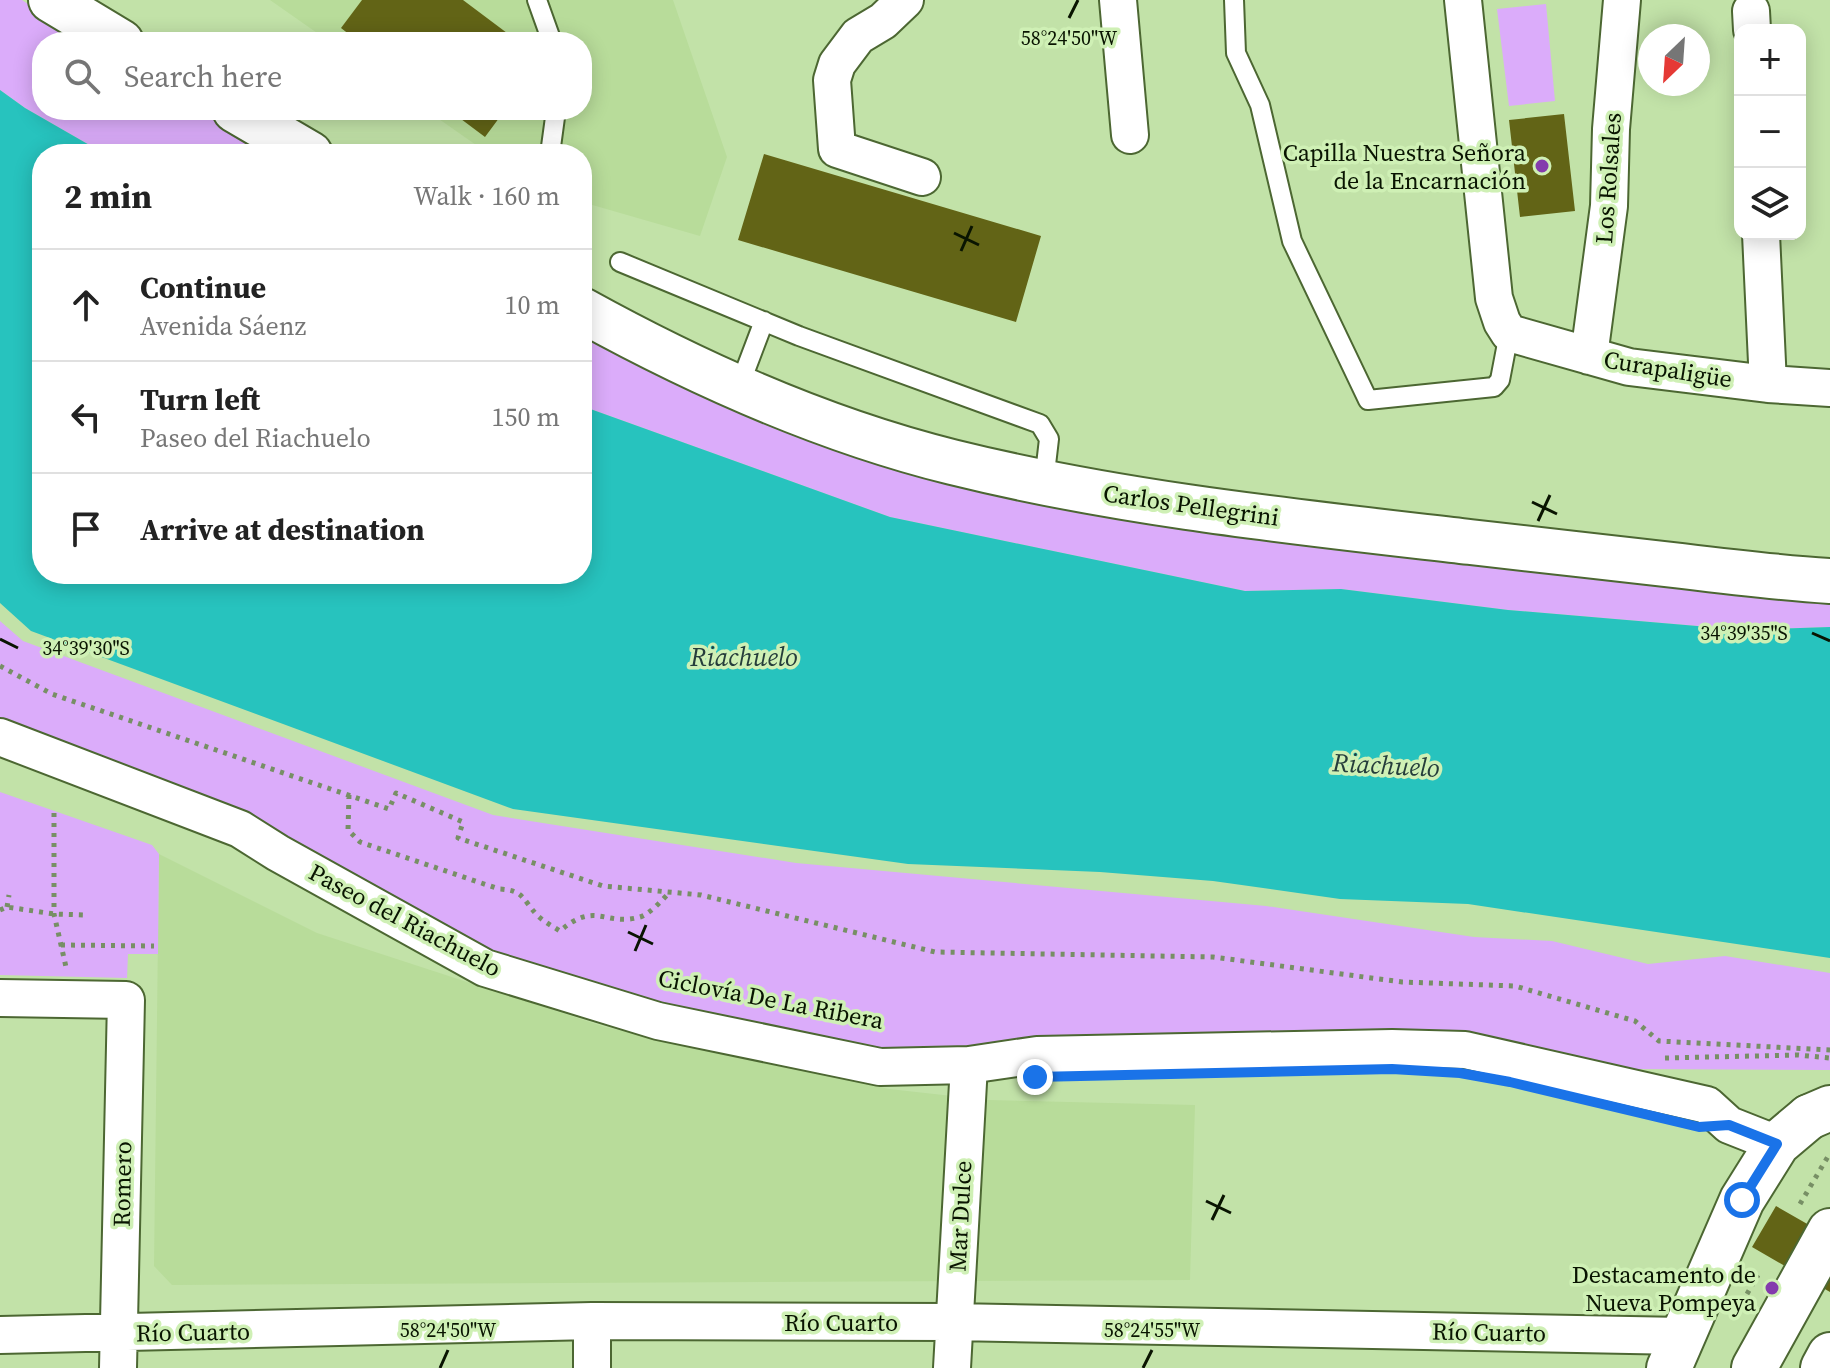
<!DOCTYPE html>
<html lang="en">
<head>
<meta charset="utf-8">
<style>
	:root { --surface:#fff; --page:#f6f6f6; --text:#222; --muted:#767676; --line:#e0e0e0 }
	body { margin:0; font-family:"Source Serif 4",serif; background:var(--page); color:var(--text) }
	.controls { position:absolute; right:24px; top:24px; display:grid; overflow:hidden; border-radius:16px; box-shadow:0 4px 20px #0003 }
	.controls button { width:72px; height:72px; display:grid; place-items:center; padding:0; border:0; border-bottom:2px solid var(--line); background:var(--surface); color:var(--text); font:40px sans-serif }
	.compass { position:absolute; left:1638px; top:24px; width:72px; height:72px; border-radius:50%; background:var(--surface); box-shadow:0 4px 20px #0003; rotate:205deg }
	.stop { position:absolute; width:24px; height:24px; margin:-18px; border:6px solid #1a73e8; border-radius:50%; background:#fff }
	.stop.end { background:#1a73e8; border-color:#fff; box-shadow:0 2px 8px #0008 }
	.list { margin:0; padding:0; list-style:none }
	h2 { display:flex; justify-content:space-between; align-items:center; height:104px; margin:0; padding:0 32px; font-size:34px }
	h2 small { font-size:26px; font-weight:400; color:var(--muted) }
	.list li { display:grid; grid-template-columns:52px 1fr auto; gap:24px; align-items:center; box-sizing:border-box; height:112px; padding:0 32px; border-top:2px solid var(--line) }
	.list b { display:block; font-size:30px; white-space:nowrap }
	.list p { margin:0; font-size:26px; white-space:nowrap; color:var(--muted) }
	.list em { font-size:26px; font-style:normal; color:var(--muted) }
	.icon { flex:none; width:44px; height:44px; fill:none; stroke:currentColor; stroke-width:2; stroke-linecap:round; stroke-linejoin:round }
	.map { position:relative; flex:none; width:1830px; height:1368px; overflow:hidden }
	.search { position:absolute; background:var(--surface); box-shadow:0 4px 20px #0003; left:32px; top:32px; width:560px; height:88px; display:flex; align-items:center; gap:20px; box-sizing:border-box; padding:0 28px; border-radius:32px; color:var(--muted); font-size:30px }
	.panel { position:absolute; background:var(--surface); box-shadow:0 4px 20px #0003; left:32px; top:144px; width:560px; height:440px; border-radius:32px }
	.map>svg:first-child { display:block }
</style>
</head>
<body>
<div class="map">
<svg width="1830" height="1368" viewBox="0 0 1830 1368">
	<rect width="100%" height="100%" fill="#c2e2a8"/>
	<path fill="#b8dc9a" d="M270 0H673L727 157 700 236 582 202V154H489L426 110H582V42H330Z
		M159 854 317 933 605 1027 889 1089 988 1100 1195 1105 1190 1280 172 1285 154 1266Z"/>
	<path fill="#dbacfa" d="M0 0H22L84 42H42V110H201L280 154H105L25 108 0 90Z
		M1546 4 1555 101 1509 106 1497 9Z
		M582 322 779 418 1830 601V627L1745 630 1508 610 1341 589 1245 591 890 517 582 406Z
		M0 621 23 641 493 815 796 863 1266 906 1474 937 1552 941 1648 964 1725 956 1830 973V1070L1628 1069 993 1043 883 1054 698 1016 515 961 478 944 290 841 0 726Z
		M0 792 152 845 159 854 158 954H128L127 978 0 975Z"/>
	<path fill="#27c3be" d="M0 90 25 108 105 154H42V574H582V406L890 517 1245 591 1341 589 1508 610 1744 630 1830 627V958L1468 904 1340 899 1213 881 1100 872 908 864 513 809 31 631 0 603Z"/>
	<path fill="#626416" d="M362 0H463L519 42H359L341 28Z
		M449 110H505L485 137Z
		M1564 114 1575 211 1520 217 1509 120Z
		M764 154 1041 236 1016 322 738 240Z
		M1776 1206 1830 1237V1292L1752 1247Z"/>
	<g fill="none" stroke-linecap="round" stroke-linejoin="round">
		<g stroke="#4c6732" stroke-width="22">
			<path id="lane" d="M537 0 552 42
				M1234 0 1236 53 1260 105 1292 241 1368 400 1494 387 1500 380 1509 333
				M550 154 556 110
				M620 262 799 336 1040 424 1049 439 1044 482
				M739 387 764 321"/>
		</g>
		<g stroke="#4c6732" stroke-width="40">
			<path id="street" d="M905 0 883 21 858 36 837 64 832 80 837 149 922 177
				M1118 0 1130 135
				M1463 0 1494 298 1502 322 1509 333 1629 367 1768 384 1830 388
				M1751 11 1752 30
				M1761 234 1768 384
				M1589 356 1609 206 1611 129 1622 0
				M0 737 240 829 278 853 485 968 658 1021 880 1067 969 1065 1037 1055 1392 1048 1465 1050 1707 1105 1729 1125 1777 1144
				M0 998 126 1000 118 1368
				M0 1335 592 1321 953 1322 1683 1336
				M592 1368V1321
				M952 1368 969 1065"/>
		</g>
		<g stroke="#4c6732" stroke-width="48">
			<path id="secondary" d="M51 0 121 42
				M235 110 310 154
				M582 310C698 374 823 430 952 462 1121 504 1297 522 1470 542 1541 550 1611 558 1682 566 1731 572 1780 578 1830 581
				M1669 1368 1742 1200 1777 1144 1809 1117
				M1754 1368 1830 1231
				M1823 1368 1830 1355"/>
		</g>
		<g stroke="#4c6732" stroke-width="48">
			<path id="primary" d="M1809 1117 1830 1108"/>
		</g>
		<path stroke="#778f65" stroke-width="5" stroke-dasharray="4 6" stroke-linecap="butt" d="M0 666 52 694 389 809 396 793 463 822 458 838 603 886 701 895 935 952 1213 957 1402 982 1515 986 1635 1021 1659 1041 1830 1050
			M349 795 348 830 360 842 499 889C524 890 522 899 537 915 543 921 552 926 560 931 596 900 604 927 640 917 650 914 662 900 670 892
			M54 813V914L66 967
			M7 907 9 895
			M0 910 7 907 54 914 85 915
			M61 945 154 946
			M1665 1058 1798 1055 1830 1058
			M1800 1204 1830 1153
			M1747 1294 1758 1275"/>
		<use href="#lane" stroke="#fff" stroke-width="18"/>
		<use href="#street" stroke="#fff" stroke-width="36"/>
		<use href="#secondary" stroke="#fff" stroke-width="44"/>
		<use href="#primary" stroke="#fff" stroke-width="44"/>
	</g>
	<g fill="none" stroke-linecap="round" stroke-linejoin="round">
		<path stroke="#1a73e8" stroke-width="10" d="M1035 1077 1392 1069 1460 1073 1510 1082 1699 1127 1729 1125 1777 1144 1742 1200"/>
	</g>
	<path fill="none" stroke="#091401" stroke-width="3" d="M1069 18 1078 0M954 233 979 245M961 251 972 226M1532 502 1557 514M1538 521 1550 495M1812 633 1830 641M0 639 18 648M628 932 653 944M635 951 646 925M1206 1201 1231 1213M1212 1220 1224 1195M440 1368 448 1350M1143 1368 1152 1350"/>
	<g fill="#843bad" stroke="#cff0b5" stroke-width="3">
		<circle cx="1542" cy="166" r="8"/>
		<circle cx="1772" cy="1288" r="8"/>
	</g>
	<g text-anchor="middle" dominant-baseline="central" stroke-width="7" stroke-linejoin="round" paint-order="stroke">
		<g font-size="24" fill="#091401" stroke="#cff0b5" text-anchor="end">
			<text x="1526" y="152">Capilla Nuestra Señora<tspan x="1526" dy="28">de la Encarnación</tspan></text>
			<text x="1756" y="1274">Destacamento de<tspan x="1756" dy="28">Nueva Pompeya</tspan></text>
		</g>
		<g font-size="24" fill="#091401" stroke="#cff0b5">
			<text transform="translate(1608 178) rotate(-86)">Los Rolsales</text>
			<text transform="translate(1668 369) rotate(9)">Curapaligüe</text>
			<text transform="translate(1191 505) rotate(8)">Carlos Pellegrini</text>
			<text transform="translate(405 920) rotate(28)">Paseo del Riachuelo</text>
			<text transform="translate(771 999) rotate(11)">Ciclovía De La Ribera</text>
			<text transform="translate(122 1184) rotate(-89)">Romero</text>
			<text transform="translate(960 1216) rotate(-87)">Mar Dulce</text>
			<text x="841" y="1322">Río Cuarto</text>
			<text transform="translate(193 1332) rotate(-1)">Río Cuarto</text>
			<text transform="translate(1489 1332) rotate(1)">Río Cuarto</text>
		</g>
		<g font-size="26" font-style="italic" fill="#253d3b" stroke="#cff0b5">
			<text x="744" y="657">Riachuelo</text>
			<text transform="translate(1386 765) rotate(3)">Riachuelo</text>
		</g>
	</g>
	<g font-size="20" text-anchor="middle" fill="#091401" stroke="#cff0b5" stroke-width="7" stroke-linejoin="round" paint-order="stroke">
		<text x="1069" y="45">58°24'50"W</text>
		<text x="1744" y="640">34°39'35"S</text>
		<text x="86" y="655">34°39'30"S</text>
		<text x="448" y="1337">58°24'50"W</text>
		<text x="1152" y="1337">58°24'55"W</text>
	</g>
</svg>
<div class="controls">
<button>+</button>
<button>−</button>
<button><svg class="icon" aria-label="layers" viewBox="0 0 24 24"><path d="M12 4l9 5-9 5-9-5zM3 14l9 5 9-5"/></svg></button>
</div>
<svg class="compass" viewBox="-18 -18 36 36"><path d="M0-13l5 13h-10z" fill="#e53935"/><path d="M0 13l5-13h-10z" fill="#767676"/></svg>
<div class="stop" style="left:1742px;top:1200px"></div>
<div class="stop end" style="left:1035px;top:1077px"></div>
<div class="search"><svg class="icon" aria-label="search" viewBox="0 0 24 24"><circle cx="10" cy="10" r="6"/><path d="M15 15l6 6"/></svg>Search here</div>
<section class="panel">
<h2>2 min<small>Walk · 160 m</small></h2>
<ul class="list">
<li><svg class="icon" aria-label="ahead" viewBox="0 0 24 24"><path d="M12 20V5M6 11l6-6 6 6"/></svg><div><b>Continue</b><p>Avenida Sáenz</p></div><em>10 m</em></li>
<li><svg class="icon" aria-label="left" viewBox="0 0 24 24"><path d="M17 20v-9H6M10 6l-5 5 5 5"/></svg><div><b>Turn left</b><p>Paseo del Riachuelo</p></div><em>150 m</em></li>
<li><svg class="icon" aria-label="arrive" viewBox="0 0 24 24"><path d="M6 21V4h12l-3 4 3 4H6"/></svg><div><b>Arrive at destination</b></div></li>
</ul>
</section>
</div>
</body>
</html>
